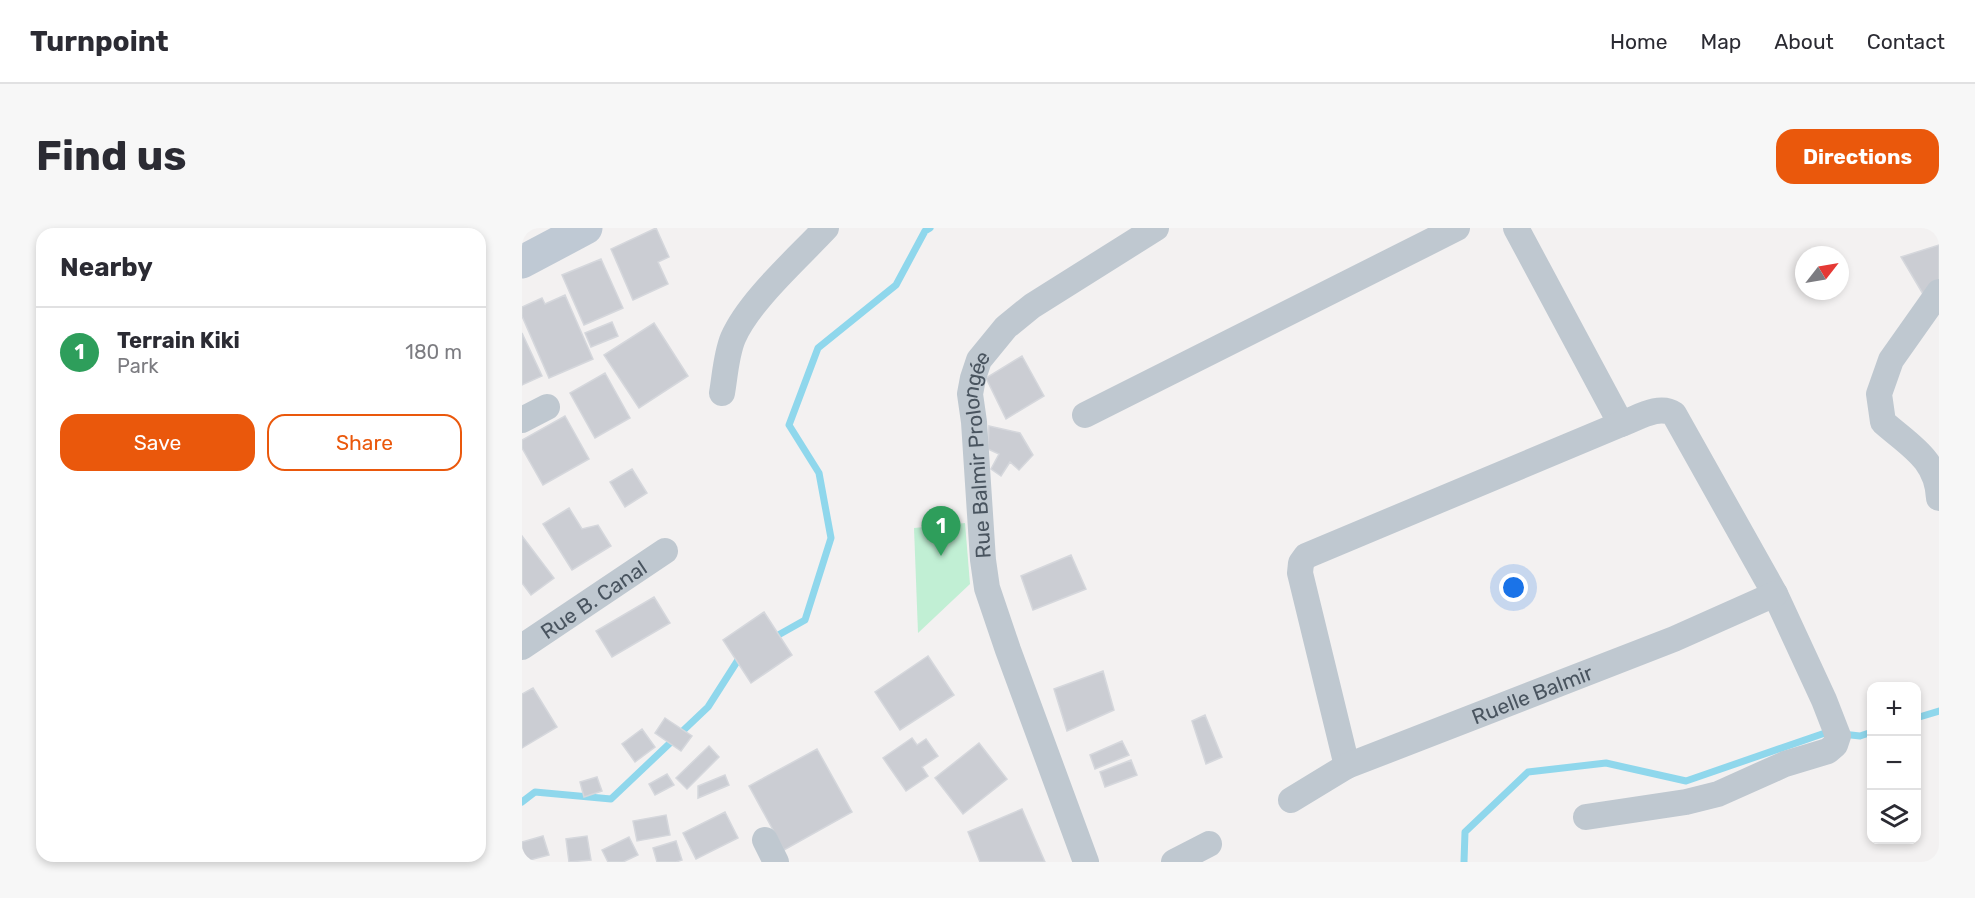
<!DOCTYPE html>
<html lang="en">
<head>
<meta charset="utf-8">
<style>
	:root { --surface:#fff; --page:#f7f7f7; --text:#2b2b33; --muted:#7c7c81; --line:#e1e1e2; --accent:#ea580c }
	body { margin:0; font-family:Rubik,sans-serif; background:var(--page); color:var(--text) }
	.controls { position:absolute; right:18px; bottom:18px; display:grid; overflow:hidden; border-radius:12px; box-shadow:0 3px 9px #0003 }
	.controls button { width:54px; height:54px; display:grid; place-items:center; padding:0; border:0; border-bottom:2px solid var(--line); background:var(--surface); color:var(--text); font:30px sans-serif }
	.compass { position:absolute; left:1273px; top:18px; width:54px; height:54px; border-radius:50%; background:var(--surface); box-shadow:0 3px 9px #0003; rotate:59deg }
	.you { position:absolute; left:992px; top:360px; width:21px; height:21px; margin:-15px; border:4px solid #fff; border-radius:50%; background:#1a73e8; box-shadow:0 0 0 9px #1a73e833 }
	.badge { display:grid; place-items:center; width:39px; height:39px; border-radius:50%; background:var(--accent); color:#fff; font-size:20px; font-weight:700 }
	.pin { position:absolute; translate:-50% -50px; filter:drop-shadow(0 2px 3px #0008) }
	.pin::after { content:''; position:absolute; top:32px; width:21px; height:18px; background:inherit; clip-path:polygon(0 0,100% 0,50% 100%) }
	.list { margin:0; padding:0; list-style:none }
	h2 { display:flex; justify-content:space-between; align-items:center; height:78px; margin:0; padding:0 24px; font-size:26px }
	h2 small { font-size:20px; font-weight:400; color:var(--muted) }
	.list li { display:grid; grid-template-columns:39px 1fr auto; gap:18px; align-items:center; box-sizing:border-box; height:90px; padding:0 24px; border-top:2px solid var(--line) }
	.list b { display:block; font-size:22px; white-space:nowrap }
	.list p { margin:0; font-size:20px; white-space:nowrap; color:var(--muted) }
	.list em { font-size:20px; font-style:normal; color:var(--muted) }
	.actions { display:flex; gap:12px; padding:18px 24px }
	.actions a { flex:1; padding:14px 0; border:2px solid var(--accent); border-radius:18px; text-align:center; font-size:21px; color:var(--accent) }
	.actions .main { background:var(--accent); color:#fff }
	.icon { flex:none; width:33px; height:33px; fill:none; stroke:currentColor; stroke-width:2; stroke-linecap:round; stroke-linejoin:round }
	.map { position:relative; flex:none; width:1417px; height:634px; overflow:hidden; border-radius:18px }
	header { display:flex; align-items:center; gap:36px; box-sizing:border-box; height:84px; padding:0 30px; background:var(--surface); border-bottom:2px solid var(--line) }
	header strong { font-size:28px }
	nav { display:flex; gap:33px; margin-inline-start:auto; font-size:21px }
	.intro { display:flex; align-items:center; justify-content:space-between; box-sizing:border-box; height:144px; padding:0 36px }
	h1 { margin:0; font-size:42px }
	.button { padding:15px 27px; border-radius:18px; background:var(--accent); color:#fff; font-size:21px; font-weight:700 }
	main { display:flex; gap:36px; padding:0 36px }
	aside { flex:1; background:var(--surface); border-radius:18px; box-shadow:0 3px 9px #0003 }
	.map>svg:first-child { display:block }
</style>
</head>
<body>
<header>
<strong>Turnpoint</strong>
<nav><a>Home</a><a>Map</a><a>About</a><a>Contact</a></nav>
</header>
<div class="intro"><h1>Find us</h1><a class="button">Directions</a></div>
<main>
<aside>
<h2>Nearby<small></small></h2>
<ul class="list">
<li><span class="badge" style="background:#2e9e5b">1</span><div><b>Terrain Kiki</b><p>Park</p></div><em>180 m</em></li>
</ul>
<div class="actions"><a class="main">Save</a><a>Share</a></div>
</aside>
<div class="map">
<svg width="1417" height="634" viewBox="0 0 1417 634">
	<rect width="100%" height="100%" fill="#f3f1f1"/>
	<path fill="#c1efd4" d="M443 295 448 356 396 405 392 300Z"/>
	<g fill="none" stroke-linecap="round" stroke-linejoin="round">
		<path stroke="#8fd7ec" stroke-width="7" d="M251 410 283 392 309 310 297 245 267 197 296 120 374 57 403 3 408 0
			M1394 490 1417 483
			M1320 506 1338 508 1350 504
			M0 574 13 564 89 571 186 479 216 432 221 428
			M942 634 943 604 1006 544 1084 535 1164 553 1303 505H1308"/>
	</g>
	<path fill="#cbcdd3" stroke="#d5d7dc" stroke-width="1.5" d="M134 0 147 29 136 34 146 56 111 72 89 21Z
		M1417 17V52L1401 66 1379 29Z
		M79 31 101 80 62 97 40 47Z
		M43 67 71 131 27 150 0 88V79L20 70 23 76Z
		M90 94 96 108 69 119 63 105Z
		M132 95 166 148 117 180 82 127Z
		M0 105 20 148 0 157Z
		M500 128 522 168 484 191 464 150Z
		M83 145 108 190 73 210 48 165Z
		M43 188 67 231 21 257 0 220V212Z
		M467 198 498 205 511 227 497 242 488 234 479 248 469 241 477 226 466 221Z
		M110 241 125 265 103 279 88 254Z
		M47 280 60 301 76 297 89 318 50 342 21 296Z
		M0 308 32 350 9 367 0 355Z
		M549 327 564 361 511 382 499 348Z
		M132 369 148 395 90 429 74 403Z
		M242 384 270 427 229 455 201 412Z
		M406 428 432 467 378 502 353 464Z
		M581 443 592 482 545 503 532 461Z
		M11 460 35 499 0 520V466Z
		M683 487 700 529 684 536 670 493Z
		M143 490 170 508 159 523 133 505Z
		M120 501 133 519 113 534 100 516Z
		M390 510 395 517 404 511 416 528 400 539 406 548 384 563 361 530Z
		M600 513 607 527 573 541 568 527Z
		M457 515 485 551 441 586 413 550Z
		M187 518 197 529 165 561 154 550Z
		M295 521 330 584 262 622 227 558Z
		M609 532 615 547 583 559 578 544Z
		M145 546 152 557 133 567 127 556Z
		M203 547 207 557 176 570V558Z
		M75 549 80 563 62 569 58 554Z
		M500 581 523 634H458L446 604Z
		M203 584 216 610 174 631 161 605Z
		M144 587 148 607 115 613 111 593Z
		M21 608 27 627 0 634V614Z
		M65 608 69 632 47 634 44 611Z
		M107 609 116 627 101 634H86L80 622Z
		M154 613 160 632 154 634H135L131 620Z"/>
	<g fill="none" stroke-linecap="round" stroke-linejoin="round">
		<g stroke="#bfc8d0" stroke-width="26">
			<path d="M994 0 1099 196"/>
			<path d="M1417 64 1369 132 1357 166 1361 194C1388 218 1415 231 1417 270"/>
			<path d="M200 165C203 148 204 127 211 110 227 73 276 30 304 0"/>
			<path d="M563 187 935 0"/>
			<path d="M0 192 25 179"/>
			<path id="s1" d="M0 419 143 323"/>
			<path d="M825 538 778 345 779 335 784 328 1099 196C1116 190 1137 176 1152 186L1253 366 1302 472 1316 508 1313 517 1306 523 1263 536 1196 566 1164 574 1064 589"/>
			<path id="s2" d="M769 572 825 538 1152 411 1253 366"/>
			<path d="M243 612 254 634"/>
			<path id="s3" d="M564 634 486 422 465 360 461 332 452 194 448 166 451 150 457 132 484 99 510 78 634 0"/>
			<path d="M652 634 687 616"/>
		</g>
		<path stroke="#bfc9d4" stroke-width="33" d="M0 34 64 0"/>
	</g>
	<g text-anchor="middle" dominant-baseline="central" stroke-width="4.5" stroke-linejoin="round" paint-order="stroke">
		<g font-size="21" fill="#49545f" stroke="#fff">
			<text stroke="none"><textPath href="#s3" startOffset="426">Rue Balmir Prolongée</textPath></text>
			<text stroke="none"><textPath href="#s1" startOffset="86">Rue B. Canal</textPath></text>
			<text stroke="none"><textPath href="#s2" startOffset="264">Ruelle Balmir</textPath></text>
		</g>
	</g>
</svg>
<div class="controls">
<button>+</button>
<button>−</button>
<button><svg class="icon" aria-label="layers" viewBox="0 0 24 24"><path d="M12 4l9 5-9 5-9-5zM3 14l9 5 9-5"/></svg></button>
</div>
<svg class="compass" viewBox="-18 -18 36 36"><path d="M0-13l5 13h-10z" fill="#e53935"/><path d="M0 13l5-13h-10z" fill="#7c7c81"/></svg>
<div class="you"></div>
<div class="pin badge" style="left:419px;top:328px;background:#2e9e5b">1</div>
</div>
</main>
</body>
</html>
